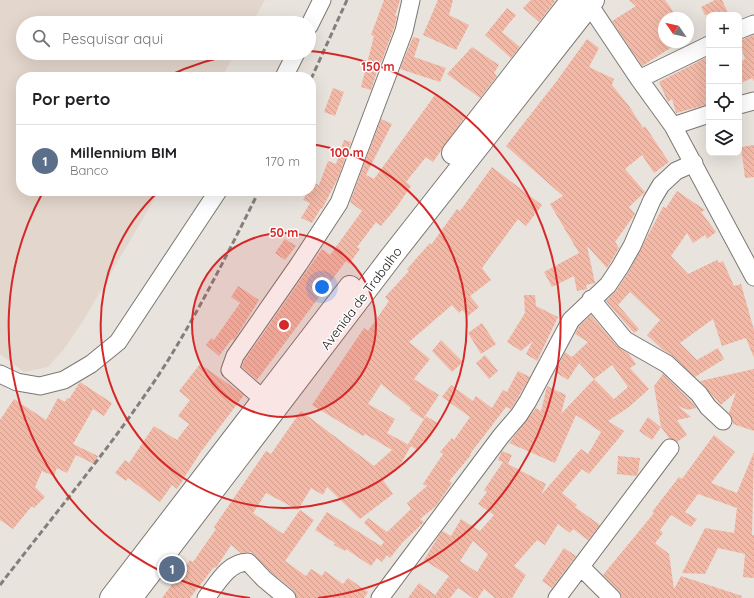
<!DOCTYPE html>
<html lang="pt">
<head>
<meta charset="utf-8">
<style>
	:root { --surface:#fff; --page:#f6f6f6; --text:#202124; --muted:#757577; --line:#e0e0e0; --accent:#925dd6 }
	body { margin:0; font-family:Quicksand,sans-serif; background:var(--page); color:var(--text) }
	.controls { position:absolute; right:12px; top:12px; display:grid; overflow:hidden; border-radius:8px; box-shadow:0 4px 16px #0002 }
	.controls button { width:36px; height:36px; display:grid; place-items:center; padding:0; border:0; border-bottom:1px solid var(--line); background:var(--surface); color:var(--text); font:20px sans-serif }
	.compass { position:absolute; left:658px; top:12px; width:36px; height:36px; border-radius:50%; background:var(--surface); box-shadow:0 4px 16px #0002; rotate:304deg }
	.you { position:absolute; left:322px; top:287px; width:14px; height:14px; margin:-10px; border:3px solid #fff; border-radius:50%; background:#1a73e8; box-shadow:0 0 0 6px #1a73e833 }
	.badge { display:grid; place-items:center; width:26px; height:26px; border-radius:50%; background:var(--accent); color:#fff; font-size:13px; font-weight:700 }
	.pin { position:absolute; translate:-50% -50%; border:2px solid #fff; box-shadow:0 1px 4px #0006 }
	.list { margin:0; padding:0; list-style:none }
	h2 { display:flex; justify-content:space-between; align-items:center; height:52px; margin:0; padding:0 16px; font-size:17px }
	h2 small { font-size:13px; font-weight:400; color:var(--muted) }
	.list li { display:grid; grid-template-columns:26px 1fr auto; gap:12px; align-items:center; box-sizing:border-box; height:72px; padding:0 16px; border-top:1px solid var(--line) }
	.list b { display:block; font-size:15px; white-space:nowrap }
	.list p { margin:0; font-size:13px; white-space:nowrap; color:var(--muted) }
	.list em { font-size:13px; font-style:normal; color:var(--muted) }
	.icon { flex:none; width:22px; height:22px; fill:none; stroke:currentColor; stroke-width:2; stroke-linecap:round; stroke-linejoin:round }
	.map { position:relative; flex:none; width:754px; height:598px; overflow:hidden }
	.search { position:absolute; background:var(--surface); box-shadow:0 4px 16px #0002; left:16px; top:16px; width:300px; height:44px; display:flex; align-items:center; gap:10px; box-sizing:border-box; padding:0 14px; border-radius:22px; color:var(--muted); font-size:15px }
	.panel { position:absolute; background:var(--surface); box-shadow:0 4px 16px #0002; left:16px; top:72px; width:300px; height:124px; border-radius:16px }
	.map>svg:first-child { display:block }
</style>
</head>
<body>
<div class="map">
<svg width="754" height="598" viewBox="0 0 754 598">
	<defs>
		<pattern id="building-back-hatch" width="6" height="6" patternUnits="userSpaceOnUse"><rect width="6" height="6" fill="#f3b8a6"/><path d="M-1 5l2 2M0 0l6 6M5-1l2 2" fill="none" stroke="#d09e8e"/></pattern>
	</defs>
	<rect width="100%" height="100%" fill="#e9e3dd"/>
	<path fill="#e3d6cc" d="M0 0H265L252 23H23V53H235L222 77H21V191H159L83 321 64 349 48 367 24 372 0 354Z"/>
	<path fill="url(#building-back-hatch)" fill-rule="evenodd" d="M384 0H400L395 16H397L394 28 379 68H378L371 90 361 87 374 36 371 35Z
		M438 0H453L449 15 469 25 456 50 423 35Z
		M531 0H553L555 1 539 22 523 8Z
		M629 0H665L678 18H664V42H680L642 66 612 21 636 6Z
		M715 0H722L729 15H705L701 7Z
		M507 8 516 15 502 32 520 47 511 58 485 35Z
		M754 35V81L752 78 739 84V62L745 59 739 41Z
		M413 37 420 39 414 57 446 68 440 82 400 69Z
		M587 39 599 48 589 67 614 79 612 85 629 106 643 128 645 126 669 162 654 173 642 155 625 169 645 192 629 207 635 214 615 242 619 248 607 268 587 246 595 283 586 285 587 289 577 291 574 276 552 287 544 272 579 253 550 204 563 196 506 146 556 82Z
		M472 47 499 65 494 73 497 76 480 98 447 74Z
		M709 56V104L676 113 672 99 668 102 659 82Z
		M333 88 344 92 335 116 324 112Z
		M435 95 465 117 433 162 426 157 406 182 411 186 396 208 381 226 376 222 357 247 360 249 349 264 346 261 257 380 242 367 244 361 322 249 330 255 362 211 350 202 381 119 392 124 366 175 374 179Z
		M344 140 351 142 338 178 322 209 321 208 312 223 301 218 310 203 303 200 308 191H311L312 182 319 185 328 161 336 164Z
		M754 145V177L745 178 741 147Z
		M492 167 542 205 526 226 518 219 482 268 491 280 470 296 479 307 468 316 462 310 459 313 452 305 409 342 430 359 414 379 439 395 423 419 410 410 411 408 381 384 368 404 395 419 387 433 411 446 400 465 383 480 393 494 360 519 327 487 323 495 311 488 298 510 266 493 253 513 283 534 300 510 314 520 285 561 306 576 311 569 322 576 325 571 343 584 348 578 368 592 364 598H297L293 590 271 572 255 555 251 552 241 553 231 545 216 568 214 567 190 598H162L190 560 193 562 216 529 214 527 266 451 271 454 301 411 374 466 392 450 365 434 363 436 312 405 364 328 368 331 389 301 385 297 409 271 407 269 430 243 431 245 457 209 460 211Z
		M677 191 705 210 701 212 716 232 707 239 705 235 693 243 687 233 671 256 688 274 717 260 719 263 723 261 734 286 741 284 754 330V358L746 338 722 346 713 319 680 343 697 360 718 348 724 359 695 377 674 357 663 350 647 335 660 320 630 292 618 305 639 329 634 333 606 301 616 291 628 273 663 207 666 208Z
		M285 239 296 246 285 260 275 253Z
		M238 286 259 300 234 340 232 339 219 356 206 345 211 338 214 340 240 303 231 297Z
		M524 295H535L536 306 558 317 537 361 526 354 533 341 521 351 507 342 525 313Z
		M591 315 617 346 629 354 636 364 630 368 649 389 629 407 608 421 624 431 619 438 589 474 582 469 562 493 577 505 575 507 600 525 588 540 573 529 570 533 558 524 545 545 537 540 514 566 526 575 512 598H495L484 589 478 598H473L458 588 450 598H408L419 583 435 595 449 576 424 560 442 531 451 536 461 519 480 531 494 515 478 504 487 492 484 490 503 462 498 460 502 451 512 455 508 464 546 484 541 495 581 449 588 454 601 432 576 415 555 463 509 443 536 408 541 411 547 386 566 395 561 414 594 379 614 399 628 387 612 365 594 379 579 363 568 380 555 372 565 352 572 357 588 342 575 334 579 326ZM473 541 488 554 477 572 460 561Z
		M482 323 496 344 481 354 468 333Z
		M441 340 463 362 452 372 432 351Z
		M485 355 498 371 489 379 476 363Z
		M200 364 244 395 200 453 177 489 172 485 160 502 128 478 126 481 115 473 125 460 129 463 154 426 177 440 189 424 178 416 190 400 179 391Z
		M754 369V431L733 424 732 418 729 413 736 392 721 405 700 381Z
		M518 371 530 377 511 409 506 407 470 454 471 455 449 481 452 483 436 506 420 519 424 522 402 543 390 558 387 555 382 562 377 558 371 566 346 549 345 551 334 545 335 543 315 530 327 512 381 546 384 542 364 523 368 518 387 532 411 509 407 503 427 486 423 484 443 454 440 452 452 438 454 440 470 417 442 397 451 385 473 401 476 396 492 408 503 390 507 392Z
		M663 374 691 401 696 408 688 410 678 406 691 417 677 420 687 435 677 442 669 438 661 427 652 440 639 431 648 417 661 427 654 386Z
		M80 382 112 403 104 416 93 409 73 444 98 456 94 464 76 455 67 473 57 468 54 476 42 471 35 487 45 497 34 508 32 506 13 529 0 520V420L14 399 46 420 58 398 65 402 67 398 69 399Z
		M426 416 439 424 426 443 423 441 417 450 408 444Z
		M714 435 735 452 711 483 737 493 754 452 752 535H754V578L743 577 745 554 718 548 705 574 682 573 705 528 734 533 737 508 698 494 685 512 697 519 691 527 671 515 660 530 663 533 655 543 669 554 674 589 681 576 742 596 741 598H622L619 591 603 575 654 513 652 512 679 477 682 479Z
		M618 456 640 458 638 473 636 476 617 474Z
		M564 548 576 556 552 588 542 581Z"/>
	<g fill="none" stroke-linecap="round" stroke-linejoin="round">
		<g stroke="#7d7772" stroke-width="19">
			<path id="minor" d="M586 0 639 79 673 126 754 277
				M309 26 322 0
				M739 30 754 24
				M284 77 296 53
				M639 79 709 45
				M739 105 754 101
				M673 126 709 114
				M591 299 625 340 667 364 699 394 708 407 723 421
				M0 374 17 382 40 386 64 380 91 364 118 342 218 191
				M263 399 230 370 235 356 299 264 339 203 404 31 411 0
				M581 567 612 598
				M206 598C217 584 228 562 248 562L264 579 287 598
				M380 598 501 436 519 415 528 401 571 320 608 285 620 267 632 246 652 200 661 185 676 171 694 163
				M557 598 670 448"/>
		</g>
		<g stroke="#7d7772" stroke-width="24">
			<path id="highway" d="M453 153 572 0
				M111 598 350 287
				M131 598 391 257 593 0"/>
		</g>
		<use href="#minor" stroke="#fff" stroke-width="17"/>
		<use href="#highway" stroke="#fff" stroke-width="22"/>
		<path stroke="#837f7b" stroke-width="3" stroke-dasharray="6 3" stroke-linecap="butt" d="M311 79 347 0
			M0 585C56 512 117 440 167 362 201 307 230 249 259 191"/>
	</g>
	<circle cx="284" cy="325" r="92" fill="#d62828" fill-opacity=".12"/>
	<g fill="none" stroke="#d62828" stroke-width="2">
		<circle cx="284" cy="325" r="92"/>
		<path d="M311 144A183 183 0 1 1 159 191"/>
		<path d="M250 598A275 275 0 0 1 43 192M166 77A275 275 0 0 1 243 53M310 51A275 275 0 0 1 318 598"/>
	</g>
	<g text-anchor="middle" dominant-baseline="central" stroke-width="3" stroke-linejoin="round" paint-order="stroke">
		<g font-size="13" fill="#1c1a18" stroke="#fff">
			<text transform="translate(361 298) rotate(-53)">Avenida de Trabalho</text>
		</g>
	</g>
	<circle cx="284" cy="325" r="6" fill="#d62828" stroke="#fff" stroke-width="2"/>
	<g font-size="12" text-anchor="middle" font-weight="bold" fill="#d62828" stroke="#fff" stroke-width="3" stroke-linejoin="round" paint-order="stroke">
		<text x="378" y="71">150 m</text>
		<text x="347" y="157">100 m</text>
		<text x="284" y="237">50 m</text>
	</g>
</svg>
<div class="controls">
<button>+</button>
<button>−</button>
<button><svg class="icon" aria-label="locate" viewBox="0 0 24 24"><circle cx="12" cy="12" r="6"/><path d="M12 2v4M12 18v4M2 12h4M18 12h4"/></svg></button>
<button><svg class="icon" aria-label="layers" viewBox="0 0 24 24"><path d="M12 4l9 5-9 5-9-5zM3 14l9 5 9-5"/></svg></button>
</div>
<svg class="compass" viewBox="-18 -18 36 36"><path d="M0-13l5 13h-10z" fill="#e53935"/><path d="M0 13l5-13h-10z" fill="#757577"/></svg>
<div class="you"></div>
<div class="pin badge" style="left:172px;top:569px;background:#5c6f8a">1</div>
<div class="search"><svg class="icon" aria-label="search" viewBox="0 0 24 24"><circle cx="10" cy="10" r="6"/><path d="M15 15l6 6"/></svg>Pesquisar aqui</div>
<section class="panel">
<h2>Por perto<small></small></h2>
<ul class="list">
<li><span class="badge" style="background:#5c6f8a">1</span><div><b>Millennium BIM</b><p>Banco</p></div><em>170 m</em></li>
</ul>
</section>
</div>
</body>
</html>
